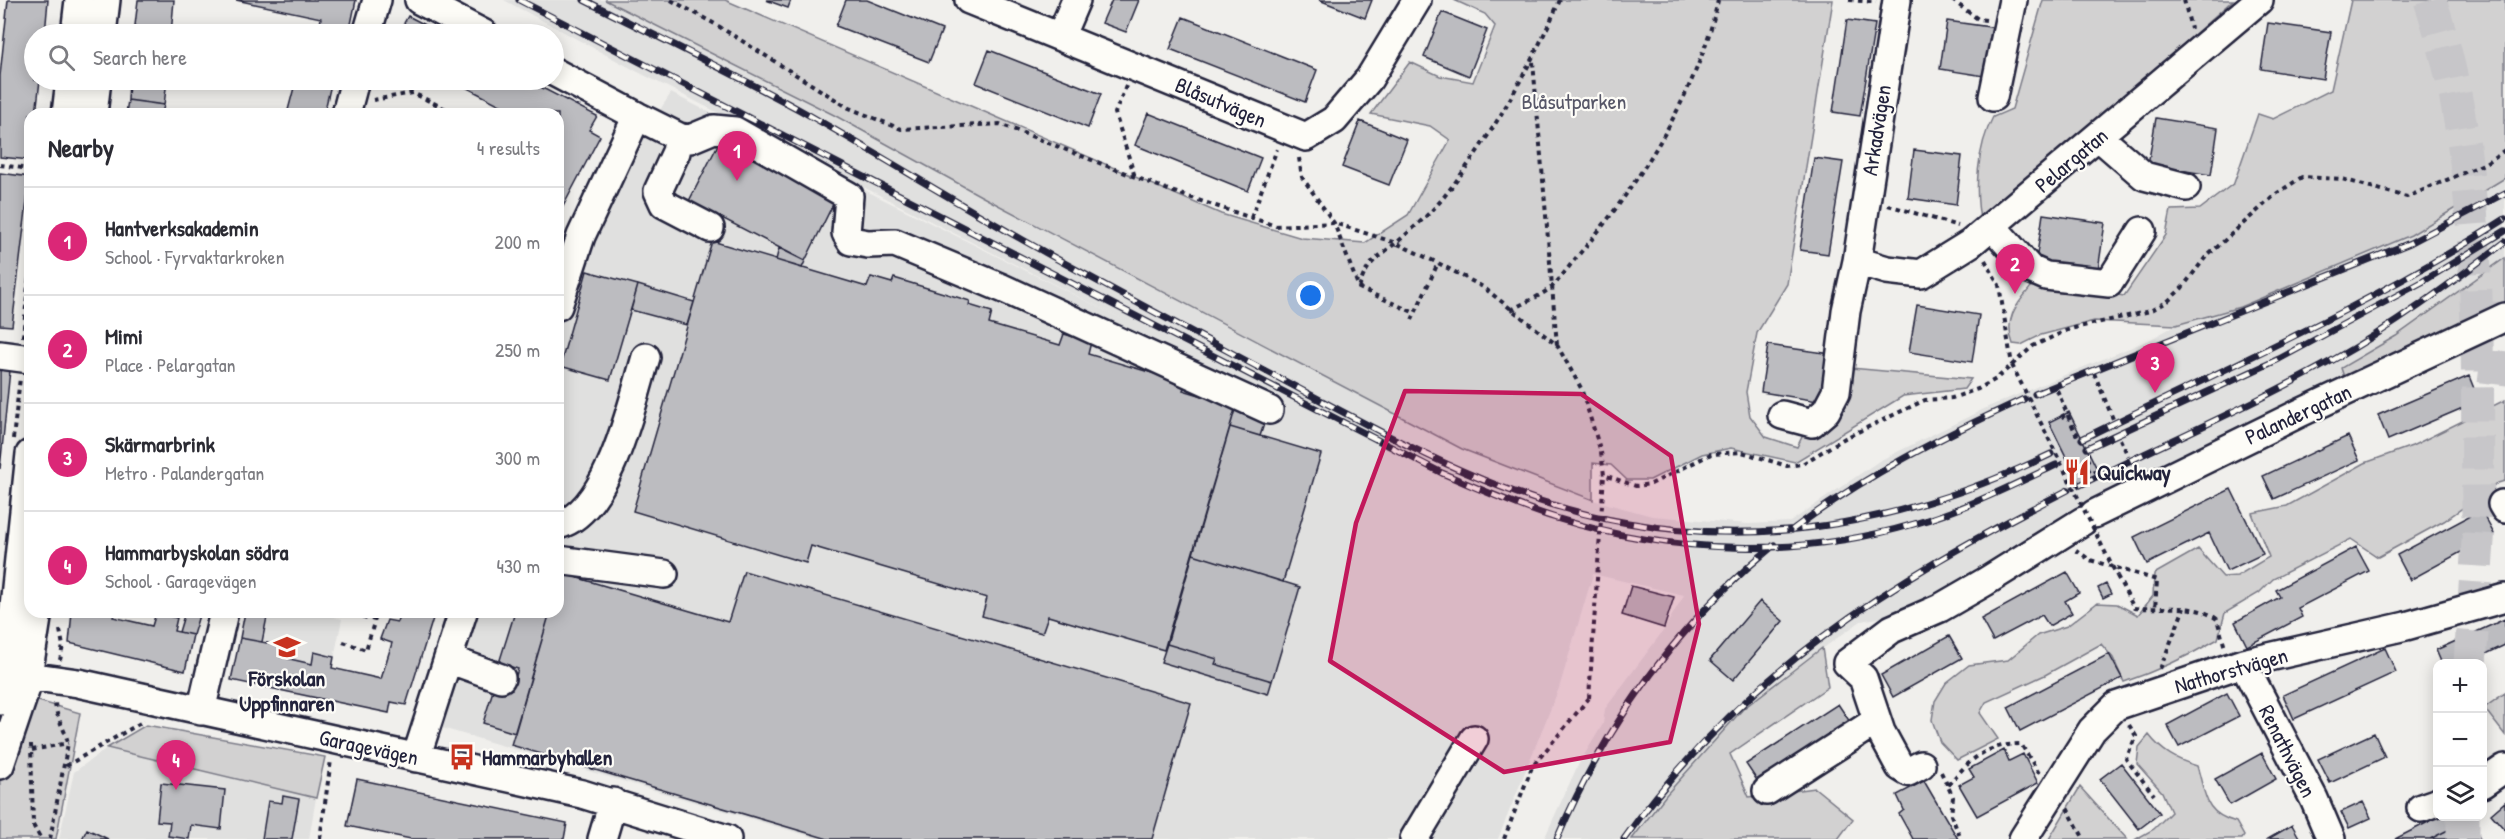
<!DOCTYPE html>
<html lang="en">
<head>
<meta charset="utf-8">
<style>
	:root { --surface:#fff; --page:#f7f7f7; --text:#2b2b33; --muted:#7c7c81; --line:#e1e1e2; --accent:#db2777 }
	body { margin:0; font-family:"Patrick Hand",sans-serif; background:var(--page); color:var(--text) }
	.controls { position:absolute; right:18px; bottom:18px; display:grid; overflow:hidden; border-radius:12px; box-shadow:0 3px 15px #0003 }
	.controls button { width:54px; height:54px; display:grid; place-items:center; padding:0; border:0; border-bottom:2px solid var(--line); background:var(--surface); color:var(--text); font:30px sans-serif }
	.you { position:absolute; left:1311px; top:296px; width:21px; height:21px; margin:-15px; border:4px solid #fff; border-radius:50%; background:#1a73e8; box-shadow:0 0 0 9px #1a73e833 }
	.badge { display:grid; place-items:center; width:39px; height:39px; border-radius:50%; background:var(--accent); color:#fff; font-size:20px; font-weight:700 }
	.pin { position:absolute; translate:-50% -50px; filter:drop-shadow(0 2px 3px #0008) }
	.pin::after { content:''; position:absolute; top:32px; width:21px; height:18px; background:inherit; clip-path:polygon(0 0,100% 0,50% 100%) }
	.list { margin:0; padding:0; list-style:none }
	h2 { display:flex; justify-content:space-between; align-items:center; height:78px; margin:0; padding:0 24px; font-size:26px }
	h2 small { font-size:20px; font-weight:400; color:var(--muted) }
	.list li { display:grid; grid-template-columns:39px 1fr auto; gap:18px; align-items:center; box-sizing:border-box; height:108px; padding:0 24px; border-top:2px solid var(--line) }
	.list b { display:block; font-size:22px; white-space:nowrap }
	.list p { margin:0; font-size:20px; white-space:nowrap; color:var(--muted) }
	.list em { font-size:20px; font-style:normal; color:var(--muted) }
	.icon { flex:none; width:33px; height:33px; fill:none; stroke:currentColor; stroke-width:2; stroke-linecap:round; stroke-linejoin:round }
	.map { position:relative; flex:none; width:2505px; height:839px; overflow:hidden }
	.search { position:absolute; background:var(--surface); box-shadow:0 3px 15px #0003; left:24px; top:24px; width:540px; height:66px; display:flex; align-items:center; gap:15px; box-sizing:border-box; padding:0 21px; border-radius:33px; color:var(--muted); font-size:22px }
	.panel { position:absolute; background:var(--surface); box-shadow:0 3px 15px #0003; left:24px; top:108px; width:540px; height:510px; border-radius:18px }
	.map>svg:first-child { display:block }
</style>
</head>
<body>
<div class="map">
<svg width="2505" height="839" viewBox="0 0 2505 839">
	<rect width="100%" height="100%" fill="#f0efec"/>
	<filter id="ink" filterUnits="userSpaceOnUse"><feTurbulence type="fractalNoise" baseFrequency=".0167" numOctaves="2"/><feDisplacementMap in="SourceGraphic" scale="12" xChannelSelector="R" yChannelSelector="G"/><feConvolveMatrix kernelMatrix="1 2 1 2 8 2 1 2 1" color-interpolation-filters="sRGB"/></filter>
	<g filter="url(#ink)">
		<path fill="#e0e0df" d="M504 0H605L834 115 981 196 1462 449 1593 500 1652 516 1748 524 1790 522 1879 461 1990 406 2151 339 2176 325 2240 307 2411 235 2505 178V258L2396 336 2341 368 2345 380 2189 452 2127 486 1939 598 1900 614 1861 621 1776 682 1690 768 1632 839H1544L1577 767 1603 724 1605 709 1663 631 1684 595 1593 574 1559 688 1498 839H819L439 727 472 612H558V307L578 236 671 93 1128 322 638 72Z
			M245 612H323V614L342 619 332 668 322 700 231 680Z
			M107 748 316 798 309 839H59L74 772Z"/>
		<path fill="#d2d1d1" stroke="#7a7a86" stroke-width="1.5" d="M605 0H725L1221 214 1302 238 1365 243 1408 215 1450 140 1430 126 1371 114 1410 62 1440 76 1473 82 1495 26 1485 14 1454 0H1833L1787 284 1757 333 1746 392 1750 416 1766 437 1797 447 1804 433 1851 368 1971 379 1964 389 1903 396 1795 462 1731 448 1702 454 1650 480H1627L1611 465 1593 463V500L1462 449 981 196 834 115Z
			M2043 0H2233L1981 224C1974 191 1977 147 1993 117L2012 109Z
			M2351 0H2505V178L2411 235 2240 307 2176 325 2094 321 2041 335 2021 345 2013 344C2003 317 2018 303 2035 282L2124 296 2166 235 2171 210 2200 209 2234 183 2258 114 2273 119 2331 90Z
			M2505 258V307L2345 380 2341 368 2396 336Z
			M2505 400V481L2498 483 2444 521 2378 557 2351 539 2273 579 2259 593 2225 613 2218 639C2187 657 2157 671 2124 682L2113 658 2101 644 2045 675 1986 702 1980 713 1998 739 1957 760 1940 742 1932 720 1935 701 1946 683 1969 665 2008 660 2038 635 2067 626 2097 603 2117 604 2138 615 2153 596 2154 574 2198 549 2223 577 2237 576 2269 557 2252 513 2287 506 2365 463 2412 446Z
			M1822 648 1828 687 1730 754 1749 797 1815 788 1853 819 1838 839H1632L1666 795 1743 709Z
			M0 690 80 713 56 839H0Z
			M2505 693V735L2484 708Z
			M146 725 325 757 316 798 107 748Z
			M2149 735C2162 752 2177 760 2197 766 2206 794 2203 813 2236 822L2244 836 2242 839H2136L2154 829 2171 812 2162 792 2137 764 2139 747Z
			M2080 787 2127 839H2049Z"/>
		<path fill="#bcbcc0" stroke="#22223b" stroke-width="1.5" d="M8 0H48L45 34H34V80H40L36 114H30V160L0 157V76Z
			M138 0H174L171 34H134Z
			M236 0H356L349 34 319 30 321 18Z
			M766 0H791L788 8Z
			M846 0H867L942 30 929 62 836 26Z
			M1112 0H1139L1126 32 1102 23Z
			M1319 0H1372L1365 18Z
			M1442 12 1487 30 1469 76 1424 57Z
			M408 16 443 34H398Z
			M1183 17 1317 70 1305 102 1170 49Z
			M1847 20 1875 24 1860 116 1833 112Z
			M1947 21 1997 28 1990 77 1940 69Z
			M2268 23 2331 32 2323 79 2261 69Z
			M989 50 1101 94 1088 128 976 83Z
			M129 80H167L164 105 128 100Z
			M296 80H332L324 114H287Z
			M452 80H527L597 116 589 130 600 136 558 216V140L560 136 558 135V114H511L512 111Z
			M128 100 164 105 162 114H126Z
			M1148 113 1261 158 1248 191 1135 145Z
			M2156 118 2218 128 2211 175 2148 165Z
			M1360 121 1407 140 1389 185 1342 167Z
			M723 135 838 194 805 261 689 201Z
			M1914 150 1962 156 1956 205 1908 198Z
			M1814 158 1843 162 1828 254 1800 250Z
			M0 173 30 177 12 326 0 325Z
			M2043 214 2105 223 2098 270 2036 261Z
			M712 241 867 287 871 277 892 283 894 278 970 301 969 305 992 312 989 324 1060 345 1064 334 1091 342 1088 354 1186 383 1183 390 1236 406 1164 650 1048 616 1042 633 982 616 987 598 811 546 806 563 633 511Z
			M779 248 805 261 802 268 776 260Z
			M587 271 638 285 610 380 560 366Z
			M638 285 694 302 687 325 631 310Z
			M1917 305 1979 315 1972 362 1909 352Z
			M1768 345 1831 354 1824 402 1761 392Z
			M0 369 10 370 0 469Z
			M2469 376 2479 401 2388 440 2378 415Z
			M1236 406 1267 415 1260 436 1230 427Z
			M2069 412 2099 473 2079 483 2049 422Z
			M1230 427 1321 454 1283 582 1193 554Z
			M2348 436 2359 460 2274 499 2263 476Z
			M2231 489 2263 554 2227 571 2209 533 2147 564 2134 537Z
			M2481 510 2494 534 2410 580 2397 555Z
			M2356 547 2369 571 2298 608 2302 617 2247 646 2235 622 2280 597 2276 590Z
			M1193 554 1300 587 1272 681 1215 664 1217 659 1167 644Z
			M744 571 1191 703 1152 839H828L511 745 550 612H558V583L561 573 728 622Z
			M2067 572 2079 593 2065 601 2072 613 2049 626 2042 615 1993 641 1981 619Z
			M2106 584 2111 594 2103 598 2098 588Z
			M1631 586 1674 597 1664 628 1622 615Z
			M1760 601 1783 621 1733 680 1710 660Z
			M72 612H115L113 617 152 626 156 613 177 618 174 631 193 635 185 671 69 643Z
			M185 612H200L193 635 179 632Z
			M245 612H268L262 642 240 638Z
			M400 612H435L406 705 391 702 389 713 231 680 240 638 283 646 281 657 312 664 314 652 334 657 332 668 381 679 392 643 380 639 387 620 397 622Z
			M515 612H550L515 733 483 723 495 684 512 689 518 669 499 663Z
			M2505 619V645L2465 664H2442L2436 650Z
			M1949 636 1962 658 1893 697 1881 675Z
			M1167 644 1217 659 1215 664 1272 681 1268 694 1161 662Z
			M2385 648 2396 672 2294 719 2283 695Z
			M2109 654 2122 678 2020 731 2008 707Z
			M2227 693 2239 716 2179 747 2167 725Z
			M1838 704 1854 728 1762 788 1746 764Z
			M2374 733 2385 757 2330 783 2318 759Z
			M2004 750 2009 761 2023 754 2038 783 1977 816 1959 785 1974 777 1969 769Z
			M2262 753 2276 779 2230 805 2215 779Z
			M2121 763 2160 813 2139 829 2100 779Z
			M357 779 567 823 564 839H411L347 826Z
			M1924 781 1958 839H1913L1899 814 1904 810 1897 795Z
			M161 783 225 790 221 829 191 825 189 839 168 836 170 822 157 821Z
			M283 796 299 799 292 839H262L268 801 282 803Z
			M2363 802 2371 818 2349 828 2341 812Z
			M2505 802V830L2491 814Z
			M2440 816H2469L2470 819 2430 839H2395Z
			M2470 819 2480 839H2430Z
			M2292 825 2300 839H2268Z
			M87 829 108 839H82Z"/>
		<g fill="none" stroke-linecap="round" stroke-linejoin="round">
			<path stroke="#c7c6c9" stroke-width="33" stroke-dasharray="33 16" stroke-linecap="butt" d="M2430 0C2486 165 2476 344 2478 516
				M2494 384 2505 290
				M2470 664 2481 495
				M2463 839V816"/>
			<g stroke="#22223b" stroke-width="32">
				<path id="minor" d="M419 0 484 34
					M969 0 1306 137 1334 120 1369 79 1417 0
					M1897 0 1857 261 1887 270 1921 274 1971 243 2259 0
					M75 34 79 0
					M102 34 106 0
					M367 34 377 0
					M1061 35 1076 0
					M554 72 637 116 581 236 558 306
					M1993 97 2013 0
					M66 114 70 80
					M93 114 97 80
					M346 114 355 80
					M637 116 679 137 676 152 658 191 664 204 710 228
					M679 137 690 139 714 129 735 131 849 196 846 233 851 241 868 244 895 243 1002 288 1269 410
					M2099 137 2144 176 2186 187
					M1992 226 2030 269 2046 276 2109 283 2142 231
					M0 355 30 359
					M1782 415 1812 423 1826 411 1836 392 1846 311 1857 261
					M2502 504 2505 509
					M2094 514 2300 413 2505 317
					M558 525C609 512 632 403 646 357
					M558 560 664 574
					M448 659 501 678
					M2243 663 2314 799 2331 839
					M7 673 78 683 582 794 727 839
					M0 701 7 673 30 454
					M201 711 224 612
					M416 758 463 612
					M0 765 26 688 38 612
					M1921 765 1908 772 1900 767 1881 732 1863 678 1847 663 1892 629 1940 608 1985 582 2083 521
					M2482 784 2505 768
					M1767 791 1876 721
					M2421 808 2438 802
					M602 839 613 802
					M1414 839 1474 739
					M2023 839 2092 730 2116 706 2243 663 2406 626 2505 598"/>
			</g>
			<path stroke="#22223b" stroke-width="4" stroke-dasharray="4.5 4.5" stroke-linecap="butt" d="M671 0 715 24 849 108 901 129 1000 124 1171 191 1276 226 1334 223 1396 243 1438 263 1483 287 1557 345 1581 388 1601 452 1604 475 1636 486 1651 484 1711 454 1742 452 1787 466 1802 464 1845 438 1925 400 1952 398 1978 389 1996 379 2033 346 2070 329 2150 311 2167 302 2182 288 2205 258 2276 194 2302 177 2342 179 2407 197 2484 164 2505 150
				M1849 0 1876 2
				M1952 0 1978 19 1986 20
				M2184 0 2191 29
				M1533 62 1557 345
				M1126 86 1115 113 1135 177
				M373 100 413 93 456 114
				M1299 158 1302 177 1334 223 1359 288 1415 313
				M0 165 30 169
				M1888 205 1958 226
				M1251 218 1277 149
				M1985 260 1999 285 2012 365
				M1359 288C1367 260 1381 256 1402 238 1418 224 1434 210 1447 193 1494 133 1529 69 1560 0
				M1511 310C1525 302 1544 295 1555 284 1564 274 1572 262 1581 252 1639 185 1700 88 1718 0
				M1412 320 1438 263
				M23 337 30 266
				M2094 373 2113 419
				M2057 390 2069 418
				M2062 414 2065 420 2069 418 2076 434 2079 432
				M13 439 20 378
				M2120 439 2128 456
				M2088 469 2085 461 2092 458
				M2087 476 2084 471 2088 469 2091 473 2097 470
				M2076 550 2090 560 2157 580 2155 609
				M2117 576 2134 608C2162 610 2194 602 2217 619L2225 648
				M345 612 375 620
				M60 630 63 646 60 660
				M343 642 366 650 377 612
				M2160 669 2184 608
				M2129 725 2136 736 2126 759 2154 795
				M31 744 33 825 41 839
				M32 750 68 743
				M66 766 144 721
				M1941 772 1953 797 1951 815 1961 839
				M1948 785C1971 759 1984 745 2021 744L2040 775
				M2067 808 2084 839
				M50 839 68 743C65 728 55 717 55 701
				M320 839 331 760
				M1504 839 1532 767 1589 698"/>
			<use href="#minor" stroke="#fdfcf7" stroke-width="27"/>
			<g stroke="#22223b" stroke-width="7">
				<path id="rail" d="M519 0 1442 473C1480 489 1517 506 1556 518 1671 554 1799 558 1914 524 1963 510 2009 487 2056 465
					M584 0C656 36 729 71 800 110 875 152 948 198 1023 240 1101 284 1179 325 1258 367 1375 428 1496 501 1628 523 1775 549 1918 518 2051 454
					M2035 394 2410 243 2505 193
					M2082 439C2225 368 2371 305 2505 219
					M2087 448 2279 359 2422 282 2505 231
					M2080 485C2164 443 2251 406 2333 360 2394 326 2449 285 2505 242
					M1792 530C1864 476 1943 436 2024 399
					M1557 839C1606 725 1677 624 1774 545
					M1624 839C1744 672 1888 582 2068 490"/>
			</g>
			<use href="#rail" stroke="#fdfcf7" stroke-width="4.5" stroke-dasharray="14" stroke-linecap="butt"/>
			<path stroke="#22223b" stroke-width="4" stroke-dasharray="4.5 4.5" stroke-linecap="butt" d="M2012 365 2117 576
				M1589 698 1604 475"/>
		</g>
	</g>
	<path fill="#c2185b" fill-opacity="0.2" stroke="#c2185b" stroke-width="4.5" stroke-linejoin="round" d="M1405 391 1581 394 1671 456 1699 624 1670 742 1504 772 1330 661 1356 523Z"/>
	<defs>
		<g id="restaurant-bare" transform="scale(2.07)"><path d="M-5-6h1v4h1v-4h1v4h1v-4h1v5L-1.5 .5V6h-2V.5L-5-1ZM5-6V6H3V1.5H1.5Q1.5-4 5-6Z" fill="#c8321e" stroke="#fdfcf7" stroke-width="2.5" paint-order="stroke"/></g>
		<g id="school-bare" transform="scale(2.07)"><path d="M0-5L7-2L0 1L-7-2ZM-4 1L0 2.5L4 1V4Q0 6-4 4Z" fill="#c8321e" stroke="#fdfcf7" stroke-width="2.5" paint-order="stroke"/></g>
		<g id="bus-bare" transform="scale(2.07)"><path d="M-5-6H5V4H4V6H2V4H-2V6H-4V4H-5ZM-3.5-4V0h7V-4ZM-3.5 1.2v1.5H-2V1.2ZM2 1.2v1.5H3.5V1.2Z" fill="#c8321e" stroke="#fdfcf7" stroke-width="2.5" paint-order="stroke"/></g>
	</defs>
	<g fill-rule="evenodd">
		<use href="#restaurant-bare" x="2077" y="472"/>
		<use href="#school-bare" x="287" y="647"/>
		<use href="#bus-bare" x="462" y="757"/>
	</g>
	<g text-anchor="middle" dominant-baseline="central" stroke-width="4.5" stroke-linejoin="round" paint-order="stroke">
		<g font-size="22" fill="#575768" stroke="#fdfcf7">
			<text x="1574" y="101">Blåsutparken</text>
		</g>
		<g font-size="22" fill="#22223b" stroke="#fdfcf7">
			<text transform="translate(1221 102) rotate(23)">Blåsutvägen</text>
			<text transform="translate(1876 130) rotate(-81)">Arkadvägen</text>
			<text transform="translate(2071 160) rotate(-40)">Pelargatan</text>
			<text transform="translate(2298 414) rotate(-25)">Palandergatan</text>
			<text transform="translate(2231 670) rotate(-16)">Nathorstvägen</text>
			<text transform="translate(369 747) rotate(12)">Garagevägen</text>
			<text transform="translate(2288 751) rotate(63)">Renathvägen</text>
		</g>
		<g font-size="22" font-weight="bold" fill="#22223b" stroke="#fdfcf7" text-anchor="start">
			<text x="2097" y="472">Quickway</text>
			<text x="287" y="678" text-anchor="middle">Förskolan<tspan x="287" dy="25">Uppfinnaren</tspan></text>
			<text x="482" y="757">Hammarbyhallen</text>
		</g>
	</g>
</svg>
<div class="controls">
<button>+</button>
<button>−</button>
<button><svg class="icon" aria-label="layers" viewBox="0 0 24 24"><path d="M12 4l9 5-9 5-9-5zM3 14l9 5 9-5"/></svg></button>
</div>
<div class="you"></div>
<div class="pin badge" style="left:737px;top:181px">1</div>
<div class="pin badge" style="left:2015px;top:294px">2</div>
<div class="pin badge" style="left:2155px;top:393px">3</div>
<div class="pin badge" style="left:176px;top:790px">4</div>
<div class="search"><svg class="icon" aria-label="search" viewBox="0 0 24 24"><circle cx="10" cy="10" r="6"/><path d="M15 15l6 6"/></svg>Search here</div>
<section class="panel">
<h2>Nearby<small>4 results</small></h2>
<ul class="list">
<li><span class="badge">1</span><div><b>Hantverksakademin</b><p>School · Fyrvaktarkroken</p></div><em>200 m</em></li>
<li><span class="badge">2</span><div><b>Mimi</b><p>Place · Pelargatan</p></div><em>250 m</em></li>
<li><span class="badge">3</span><div><b>Skärmarbrink</b><p>Metro · Palandergatan</p></div><em>300 m</em></li>
<li><span class="badge">4</span><div><b>Hammarbyskolan södra</b><p>School · Garagevägen</p></div><em>430 m</em></li>
</ul>
</section>
</div>
</body>
</html>
